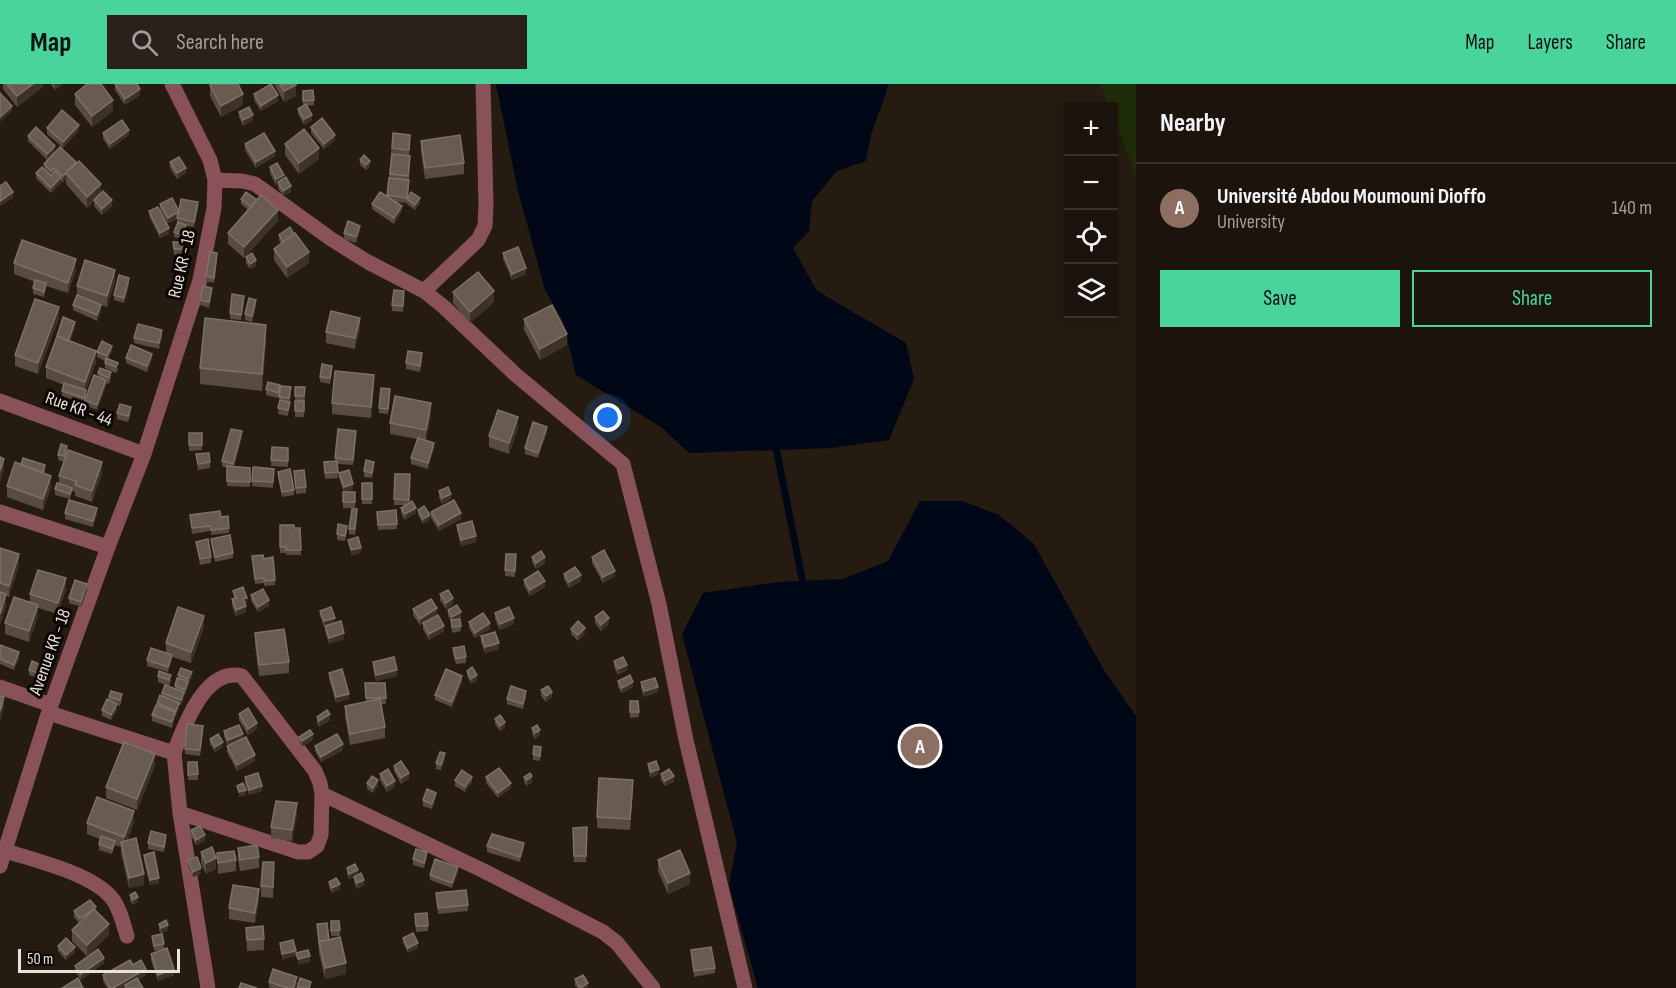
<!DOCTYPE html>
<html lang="en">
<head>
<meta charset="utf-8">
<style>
	:root { --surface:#1c140c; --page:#29211a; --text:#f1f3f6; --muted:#a09e9d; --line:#3a332d; --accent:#49d49d }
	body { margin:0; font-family:"Sofia Sans Condensed",sans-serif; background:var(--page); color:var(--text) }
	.controls { position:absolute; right:18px; top:18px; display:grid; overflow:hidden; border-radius:0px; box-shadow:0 3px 9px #0003 }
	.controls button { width:54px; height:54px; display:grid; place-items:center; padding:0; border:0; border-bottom:2px solid var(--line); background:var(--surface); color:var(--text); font:30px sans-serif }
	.scale { position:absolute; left:18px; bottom:15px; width:162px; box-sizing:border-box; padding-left:6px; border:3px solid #e9e2db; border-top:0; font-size:16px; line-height:21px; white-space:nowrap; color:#e9e2db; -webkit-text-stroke:4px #0b0604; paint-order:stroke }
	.you { position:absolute; left:608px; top:334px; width:21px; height:21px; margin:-15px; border:4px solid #fff; border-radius:50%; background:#1a73e8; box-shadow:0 0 0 9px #1a73e833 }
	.badge { display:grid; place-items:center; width:39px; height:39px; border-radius:50%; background:var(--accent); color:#fff; font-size:20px; font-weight:700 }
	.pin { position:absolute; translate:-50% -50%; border:3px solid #fff; box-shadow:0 2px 6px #0006 }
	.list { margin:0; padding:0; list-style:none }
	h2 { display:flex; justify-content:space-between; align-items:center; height:78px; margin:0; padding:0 24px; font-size:26px }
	h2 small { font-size:20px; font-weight:400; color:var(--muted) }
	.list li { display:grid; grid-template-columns:39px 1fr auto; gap:18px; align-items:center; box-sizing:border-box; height:90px; padding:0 24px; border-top:2px solid var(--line) }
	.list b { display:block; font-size:22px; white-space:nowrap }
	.list p { margin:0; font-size:20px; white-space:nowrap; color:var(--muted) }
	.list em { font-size:20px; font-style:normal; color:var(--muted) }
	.actions { display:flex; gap:12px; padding:18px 24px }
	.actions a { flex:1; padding:14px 0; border:2px solid var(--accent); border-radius:0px; text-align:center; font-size:21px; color:var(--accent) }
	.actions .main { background:var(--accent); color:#111 }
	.icon { flex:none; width:33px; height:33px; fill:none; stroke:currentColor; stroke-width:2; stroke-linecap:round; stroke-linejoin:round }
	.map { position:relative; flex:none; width:1136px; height:904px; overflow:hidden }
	header { display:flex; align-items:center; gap:36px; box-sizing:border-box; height:84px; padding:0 30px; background:var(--accent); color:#111 }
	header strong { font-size:28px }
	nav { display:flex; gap:33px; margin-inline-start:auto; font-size:21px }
	.search { width:420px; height:54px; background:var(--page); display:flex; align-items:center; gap:15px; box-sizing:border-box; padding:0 21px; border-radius:0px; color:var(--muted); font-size:22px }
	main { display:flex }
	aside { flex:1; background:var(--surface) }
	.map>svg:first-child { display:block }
</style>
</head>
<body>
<header>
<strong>Map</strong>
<div class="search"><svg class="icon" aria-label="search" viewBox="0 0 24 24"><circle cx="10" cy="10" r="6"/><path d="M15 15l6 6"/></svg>Search here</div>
<nav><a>Map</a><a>Layers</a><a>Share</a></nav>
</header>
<main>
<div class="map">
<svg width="1136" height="904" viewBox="0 0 1136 904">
	<rect width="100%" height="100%" fill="#251b10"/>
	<path fill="#1f2c08" d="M1100 0H1136V91L1114 34V22H1109Z"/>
	<path fill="#000716" d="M496 0H889L871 51 866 77 837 87 812 117 809 147 793 164 817 207 906 259 914 295 889 356 831 364 689 369 661 343 576 291 563 237 545 206 518 107Z
		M920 417H962L999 431 1034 460 1105 588 1136 632V904H758L729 801 737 759 682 550 703 509 777 498 843 495 888 477Z"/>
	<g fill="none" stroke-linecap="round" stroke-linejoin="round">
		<path stroke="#000716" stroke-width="7" d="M775 359 804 504"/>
		<path stroke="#895259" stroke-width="15" d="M215 96 242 97 255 100 331 155 368 178 424 207 444 223 516 291 623 380 659 520 686 656 745 904
			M424 207 478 156 485 142 486 121 483 0
			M0 317 144 370
			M0 428 108 463
			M0 603 51 621
			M49 629 174 669 180 729 208 904
			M174 669C184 642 205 583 242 592L315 687 320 699 322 710 321 751 317 762 308 768H298L180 729
			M322 710 484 787 603 848 617 859 653 904
			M0 765C32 776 89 788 111 813 120 824 123 839 127 852
			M0 782 51 621 108 463 144 370 200 196 214 124 215 96 210 76 172 0"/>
	</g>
	<path fill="#584c41" d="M3 0H43V3L17 23 3 5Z
		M51 0H63L55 6Z
		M115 0 140 11 125 21 115 6Z
		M274 0H296V12L284 18Z
		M210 1 243 21 221 33 210 12Z
		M303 7 314 16V21L307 22 312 36 304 41 298 30V25L303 22Z
		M75 10 113 27 92 43 75 21Z
		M254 10 278 17 261 27 254 16Z
		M239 28 253 36 243 42 239 33Z
		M311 43 335 56 324 65 311 49Z
		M47 44 79 46 63 64 47 50Z
		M103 49 129 51 110 65 103 55Z
		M393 49 410 51 409 72 410 77 408 113 420 119 415 126 407 120V119L396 118 402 127 394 140 372 125V120L387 112Z
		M28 52 76 80 112 122 102 131 94 122V117L87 124 66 100V95L63 98 61 97V99L51 109 36 94V89L44 84V80L47 76 28 57Z
		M421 57 464 79V90L425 95 421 68Z
		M245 60 275 72 256 84 245 66Z
		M285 60 319 75 299 90 285 71Z
		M360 76 370 82 366 86 360 81Z
		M170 78 186 89 177 95 170 84Z
		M270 83 284 94 291 108 283 112 278 104V100L276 101 270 89Z
		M241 115 278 137 244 174 228 160V149L248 126 241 120Z
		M160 120 179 127 198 124 194 143 186 142V147L183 156 174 153V148L177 140V135L168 139 160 125Z
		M149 127 169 150 160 154 149 132Z
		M360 147 356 159 344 155V149Z
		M279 151 309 179 287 194 274 176V165L281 160 279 156Z
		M173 158H183V170L174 171Z
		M503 169 526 190 512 196 503 175Z
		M246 173 256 182 250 185 246 179Z
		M217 175 214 199 206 197V192Z
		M14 179 76 186 68 209 46 202 44 213 33 210V204L35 198 14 190Z
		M115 197 107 223 96 219 101 227 97 237 73 226V221L77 211V202Z
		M129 200 124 219 114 216V211Z
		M404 207 403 228 392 227V221Z
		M453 208 494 218 470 239 453 219Z
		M212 209 209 224 200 221V216Z
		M244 217 241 236 230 235V229Z
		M256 221 252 238 245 236V230Z
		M59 234 38 290 15 282V271Z
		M524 235 567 261 540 276 524 246Z
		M75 243 70 257 96 278 86 306V312L98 293V289L111 294 109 300 106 299V302L97 326 85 321V317L84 320 62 312V307L64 301 46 294V283Z
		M360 245 355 265 326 259V248Z
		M162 252 159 265 134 259V254Z
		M266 257 262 307 200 300V284Z
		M112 267 108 275 118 285 116 289 105 284V277L97 273V268Z
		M126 274 152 275 147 288 126 279Z
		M422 275 420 288 406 285V279Z
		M332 288 330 300 320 298V293Z
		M374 302 371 334 332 330V319Z
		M295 303 305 309 304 333H295Z
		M266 305 280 306 291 309 288 332 278 330 280 309 278 314 266 311Z
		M390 311 388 330 379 329V324Z
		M117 329H131L128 338 117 335Z
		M431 330 426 356 434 364 428 385 411 380V374L417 355 390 350V339Z
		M518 344 509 370 489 363V352Z
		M338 345 356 352 353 381 337 380 338 394 325 395 324 378 335 377Z
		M547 348 538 374 525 370V364Z
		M189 349H202V366L189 367Z
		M242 353 234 383 250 384V403L227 402V384L222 382V377Z
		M272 363 288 364V383L271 382Z
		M67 368 102 389 92 418 75 412V408L72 407 70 415 55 411V405L59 399V392L64 378 58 376V371Z
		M196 370 210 378V384L198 386Z
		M21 381 45 386 44 389 51 403 43 426 7 413V402Z
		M253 383 274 385 273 404 252 402Z
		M374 383 372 394 364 393V387Z
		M294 387 306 403V409L296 410Z
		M278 388 294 406V411L282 413 278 393Z
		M339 389 353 405 345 408H355V424H343V408H344L339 394Z
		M395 390H410L409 419 416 429 405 436 401 429V424L405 421H394Z
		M362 399H372V420H362Z
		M439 407 451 415 442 420 439 413Z
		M396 426 397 445 378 446 377 428Z
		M418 426 430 436 423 440 418 431Z
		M431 428 461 435 439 447 431 434Z
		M65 429 97 430 93 443 65 435Z
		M190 431 221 433 229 444V449L211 451V447L192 450Z
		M357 431 355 451 349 450V445Z
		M280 441 294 444H300L301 471H286V469H280Z
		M457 441 476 458 461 462 457 446Z
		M347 447 345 457 337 456V450Z
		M211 455 233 469V474L215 478 211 460Z
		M196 458 211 473V479L200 481Z
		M0 464 19 481 9 513 6 512V521L0 541Z
		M516 470 515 493 505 492V486Z
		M252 472 264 475 275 496V501L264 502V499L255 500Z
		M532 473 545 479 536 485 532 478Z
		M592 473 615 492 603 499 592 479Z
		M564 490 581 497 569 504 564 495Z
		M524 496 545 503 530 512 524 501Z
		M66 505 58 530 38 524V532L29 558 5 550V539L30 519V510Z
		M87 506 81 523 69 519V514Z
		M233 507 247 519 245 520 246 528 236 532 232 521V515L234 514Z
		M440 510 453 520 446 525 440 516Z
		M251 511 269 522 258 528 251 517Z
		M413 525 437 530 420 541 413 531Z
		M448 526 461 534 459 535 461 542V547L452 549 451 537 448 532Z
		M320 527 335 539 344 555 329 560 325 547V543H324L320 532Z
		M495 529 514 540 500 546 495 535Z
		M595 533 609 540 601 547 595 539Z
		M469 538 490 545 475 554 469 544Z
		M423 539 444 547 429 556 423 545Z
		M204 543 191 579 172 573V576L168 588 147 582V576L166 569V559Z
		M571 545 585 549 578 557 571 550Z
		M255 549 289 578V589L259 592 255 560Z
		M481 552 499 565 485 569 481 558Z
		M0 561 19 574 14 586 0 580Z
		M453 564 466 573V579L456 580 453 570Z
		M614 577 627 586 618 591 614 583Z
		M373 578 397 592 376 597 373 584Z
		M29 586H41L38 594 29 591Z
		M467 587 477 597 471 600 467 592Z
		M329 589 349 615 336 619 329 594Z
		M178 591 192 593 188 601 185 611H184V614L181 621H179V624L176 632H175L172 644 152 637V631L157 622V619L162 612V609L175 605Z
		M158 592 171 596 169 602 158 598Z
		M618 597 633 603 622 609 618 603Z
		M462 598 452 623 435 616V611Z
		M641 598 658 608 644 613 641 604Z
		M365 599H385L386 620H381L385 643V654L350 661 345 633V622L366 618Z
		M541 606 552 613 546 618 541 612Z
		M109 613 122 616 120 622 117 621V626L111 636 102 632V626L109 616Z
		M526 613 523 625 507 620V615Z
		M630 617H638L639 633 630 634Z
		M239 630 257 645 248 651 239 636Z
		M317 633 330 636 319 643 317 639Z
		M495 635 505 644 500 647 495 640Z
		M532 644 540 651 535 655 532 649Z
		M224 647 243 654 255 677 237 687 227 668V662H228L224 653Z
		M203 648 200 672 185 670V665Z
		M299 653 313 656 302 662 299 658Z
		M210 655 223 663 215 668 210 660Z
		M315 662 343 666 321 678 315 667Z
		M541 668 540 677 533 676V670Z
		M445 675 441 686 436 685V679Z
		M188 678H197L198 696H188Z
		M648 680 659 690 651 694 648 685Z
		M155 681 137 726 106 714V703Z
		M394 682 409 695 401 700 394 687Z
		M380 690 395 703 387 708 380 696Z
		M661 690 674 698 665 702 661 696Z
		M245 693 262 707 249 711 245 699Z
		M486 693 511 704 498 714 486 699Z
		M524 693 532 698 527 702 524 698Z
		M455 696 472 698 465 708 455 702Z
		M367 699 378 702 373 709 367 705Z
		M633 707 630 746 597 744V733Z
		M436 714 432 725 423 722V716Z
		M297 730 292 757 271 754V743Z
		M134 738 127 757 144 801 129 804 121 769V763L115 761 112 770 99 766V760L100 755 87 750V739Z
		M587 743 586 778H574L573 744Z
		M191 746 205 757 196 761 191 752Z
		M166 756 164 768 148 765V759Z
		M487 762 524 764 520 778 487 768Z
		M238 764 259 773V784L240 787 238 775Z
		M201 768 216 785 206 790 201 779Z
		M217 769 236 776V787L218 790Z
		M144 771 159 799 150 801 144 776Z
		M427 773 424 784 413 781V775Z
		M188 776 201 790 193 793 188 782Z
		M658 776 690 800 668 810 658 787Z
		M347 784 358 791 364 801 357 805 354 798V793L349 795 347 790Z
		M458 788 452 804 430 796V791Z
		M274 789 273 814 261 813V802Z
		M329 798 340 805 332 809 329 803Z
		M436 809 468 821V827L438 830Z
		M130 811 138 818 133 821 130 817Z
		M259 816 255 839 229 835V824Z
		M74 827H96L109 851 87 872 72 857V846L79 839 74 833Z
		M427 829 428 847 416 848 415 830Z
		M331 837H339L340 852H331Z
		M159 840 168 846 161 850 164 860V865L154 867 152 852 161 850 159 846Z
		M317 840 329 856 346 890 325 895 319 869Z
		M246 844 264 855V866L247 867Z
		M403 854 418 864 408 869 403 859Z
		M58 862 75 868 66 876 58 867Z
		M691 866 715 884V889L694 893Z
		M151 870 174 891 158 897 151 876Z
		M104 879 81 896 75 887V882Z
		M133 881 146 891 138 896 143 904H125V903L123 904H107L103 897V891Z
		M575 895 588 904H577L575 901Z
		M269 898H297L295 904H271L269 903Z"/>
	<path fill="#3d3226" d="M33 0H43V3L17 23V12Z
		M55 0H63L55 6Z
		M296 1V12L284 18V7Z
		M140 5V11L125 21V15Z
		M243 10V21L221 33V22Z
		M278 11V17L261 27V22Z
		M113 16V27L92 43V32Z
		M12 22V27L0 38V33Z
		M253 31V36L243 42V36Z
		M312 31V36L304 41V35Z
		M79 41V46L63 64V58Z
		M129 46V51L110 65V60Z
		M335 51V56L324 65V60Z
		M55 62V68L47 76V70Z
		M319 64V75L299 90V79Z
		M275 67V72L256 84V78Z
		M370 77V82L366 86V81Z
		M186 84V89L177 95V89Z
		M66 89V95L63 98V92Z
		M284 91V97L278 98V100L276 101V95Z
		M61 93V99L51 109V104Z
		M101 100V111L87 124V113Z
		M291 102V108L283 112V107Z
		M13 108V114L0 122V117Z
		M420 114V119L415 126V121Z
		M112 116V122L102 131V125Z
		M198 118V124L194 143V138Z
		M402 122V127L394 140V134Z
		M278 126V137L244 174V163Z
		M178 128V134L168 139V134Z
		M186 141V147L183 156V151Z
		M360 142V147L356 159V153Z
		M169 144V150L160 154V149Z
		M309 168V179L287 194V183Z
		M76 175V186L68 209V199Z
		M256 176V182L250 185V180Z
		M526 184V190L512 196V190Z
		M115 186V197L107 223V212Z
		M129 194V200L124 219V214Z
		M494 207V218L470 239V228Z
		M256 216V221L252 238V232Z
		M101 221V227L97 237V231Z
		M59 223V234L38 290V279Z
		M360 234V245L355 265V254Z
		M75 238V243L68 265V259Z
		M266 241V257L262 307V290Z
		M162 246V252L159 265V259Z
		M567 250V261L540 276V265Z
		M112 262V267L107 278V272Z
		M96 267V278L85 309V298Z
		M152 270V275L147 288V282Z
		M374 291V302L371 334V323Z
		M106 296V302L97 326V321Z
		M431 319V330L426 357V346Z
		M518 333V344L509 370V359Z
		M547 343V348L538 374V369Z
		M242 347V353L233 385V380Z
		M434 359V364L428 385V379Z
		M4 375V386L0 398V387Z
		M102 378V389L92 418V407Z
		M51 392V403L43 426V415Z
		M353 400V405L344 408V403Z
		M451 410V415L442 420V414Z
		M97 424V430L93 443V437Z
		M416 424V429L405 436V430Z
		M461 429V435L439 447V441Z
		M430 431V436L423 440V435Z
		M476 452V458L461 462V456Z
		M361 464V469L351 472V466Z
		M19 470V481L9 513V502Z
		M545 473V479L536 485V479Z
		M615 487V492L603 499V493Z
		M581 491V497L569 504V498Z
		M66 494V505L58 530V519Z
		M545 497V503L530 512V506Z
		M87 500V506L81 523V518Z
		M6 510V521L0 541V530Z
		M247 514V519L243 521V515Z
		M453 514V520L446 525V519Z
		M269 516V522L258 528V523Z
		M38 521V532L29 558V547Z
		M246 522V528L236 532V526Z
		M437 524V530L420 541V535Z
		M461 528V534L452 539V533Z
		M204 532V543L191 579V568Z
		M335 534V539L324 543V537Z
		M514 534V540L500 546V540Z
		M609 534V540L601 547V541Z
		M490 539V545L475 554V549Z
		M444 542V547L429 556V550Z
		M585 544V549L578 557V551Z
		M344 549V555L329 560V554Z
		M499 559V565L485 569V563Z
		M19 568V574L14 586V581Z
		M172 571V576L168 588V583Z
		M41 581V586L38 594V589Z
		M627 581V586L618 591V585Z
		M397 586V592L376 597V591Z
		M192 588V593L188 601V595Z
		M477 591V597L471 600V595Z
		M462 592V598L452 623V618Z
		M188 597V603L185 611V606Z
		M633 598V603L622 609V604Z
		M658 603V608L644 613V607Z
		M526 607V613L523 625V620Z
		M184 608V614L181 621V616Z
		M552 608V613L546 618V612Z
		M349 610V615L336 619V613Z
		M4 613V624L0 638V627Z
		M179 619V624L176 632V627Z
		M117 620V626L111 636V631Z
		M175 628V634L172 644V638Z
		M330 630V636L319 643V637Z
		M505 638V644L500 647V642Z
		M257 639V645L248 651V645Z
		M540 646V651L535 655V649Z
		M243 650V655L228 662V656Z
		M313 650V656L302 662V657Z
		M223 658V663L215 668V663Z
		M343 660V666L321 678V673Z
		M445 669V675L441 686V681Z
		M155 670V681L137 726V715Z
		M255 671V677L237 687V681Z
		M659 685V690L651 694V688Z
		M409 689V695L401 700V694Z
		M532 692V698L527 702V696Z
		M674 692V698L665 702V697Z
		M472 693V698L465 708V703Z
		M378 696V702L373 709V704Z
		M395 697V703L387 708V702Z
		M511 699V704L498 714V709Z
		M262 702V707L249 711V706Z
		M246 706V711L239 713V708Z
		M436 709V714L432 725V720Z
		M297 719V730L292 757V746Z
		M134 727V738L124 764V753Z
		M205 751V757L196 761V756Z
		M524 759V764L520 778V773Z
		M216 774V785L206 790V779Z
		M458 783V788L452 804V799Z
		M201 784V790L193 793V788Z
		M358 786V791L349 795V790Z
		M690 789V800L668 810V799Z
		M144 790V801L129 804V794Z
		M159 794V799L150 801V796Z
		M364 796V801L357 805V799Z
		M340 800V805L332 809V804Z
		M259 805V816L255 839V829Z
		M138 813V818L133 821V816Z
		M96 823V829L80 840V835Z
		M109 840V851L87 872V861Z
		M168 841V846L161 850V844Z
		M418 859V864L408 869V864Z
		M75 863V868L66 876V871Z
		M296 867V872L282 876V870Z
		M310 872V878L298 881V875Z
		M104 874V879L81 896V890Z
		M346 879V890L325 895V884Z
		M146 885V891L126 903 125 901V903L123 904H113Z
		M174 885V891L158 897V891Z
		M588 899V904H580Z"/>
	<path fill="#685c51" stroke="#7c7167" stroke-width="1.5" d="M7 0H33L17 12Z
		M87 0H101L113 16 92 32 75 10Z
		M115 0H137L140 5 125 15Z
		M212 0H238L243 10 221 22 210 1Z
		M271 0 278 11 261 22 254 10Z
		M280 0H296V1L284 7Z
		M313 6 314 16 303 17V7Z
		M0 9 12 22 0 33Z
		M306 20 312 31 304 35 298 25Z
		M249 23 253 31 243 36 239 28Z
		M62 26 79 41 63 58 47 44Z
		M322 34 335 51 324 60 311 43Z
		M122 36 129 46 110 60 103 49Z
		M36 43 55 62 47 70 28 52Z
		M304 45 319 64 299 79 285 60Z
		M264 49 275 67 256 78 245 60Z
		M393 49 410 51 409 66 392 64Z
		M460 51 464 79 425 84 421 57Z
		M60 63 76 78 63 92 54 84 51 87 44 80Z
		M392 70 410 72 408 92 390 90Z
		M364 71 370 77 366 81 360 76Z
		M179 73 186 84 177 89 170 78Z
		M79 77 101 100 87 113 66 89Z
		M277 79 284 91 276 95 270 83Z
		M42 83 51 92 55 87 61 93 51 104 36 89Z
		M286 93 291 102 283 107 278 98Z
		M389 94 409 96 407 114 387 111Z
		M6 98 13 108 0 117V102Z
		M103 107 112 116 102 125 94 116Z
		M246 108 257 116 251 123 241 115Z
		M380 108 402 122 394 134 372 120Z
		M411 108 420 114 415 121 407 115Z
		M261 111 278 126 244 163 228 149Z
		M172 114 179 127 181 115 198 118 194 138 177 134 178 128 168 134 160 120Z
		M158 123 169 144 160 149 149 127Z
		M348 137 360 142 356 153 344 149Z
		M178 138 186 141 183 151 174 148Z
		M290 143 294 150 283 158 279 151Z
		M295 149 309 168 287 183 274 165Z
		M22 156 76 175 68 199 14 179Z
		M173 158H183V165H174Z
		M518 163 526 184 512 190 503 169Z
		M210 168 217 169 214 194 206 192Z
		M252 169 256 176 250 180 246 173Z
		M85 176 115 186 107 212 77 202Z
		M478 188 494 207 470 228 453 208Z
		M119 191 129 194 124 214 114 211Z
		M35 196 46 199 44 208 33 204Z
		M203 202 212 204 209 218 200 216Z
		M394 206 404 207 403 222 392 221Z
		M232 210 244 212 241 231 230 229Z
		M77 211 101 221 97 231 73 221Z
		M249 214 256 216 252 232 245 230Z
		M35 215 59 223 38 279 15 271Z
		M552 221 567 250 540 265 524 235Z
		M331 227 360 234 355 254 326 248Z
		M63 233 75 238 68 257 57 252 56 255Z
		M205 234 266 241 262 290 200 284Z
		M138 240 162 246 159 259 134 254Z
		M57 252 96 267 85 298 46 283Z
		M102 257 112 262 107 272 97 268Z
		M131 261 152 270 147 282 126 274Z
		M408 267 422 269 420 282 406 279Z
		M106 274 118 279 116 283 105 279Z
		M322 280 332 282 330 294 320 293Z
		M100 284 111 288 109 294 98 289Z
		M335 287 374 291 371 323 332 319Z
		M94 291 106 296 97 321 85 316Z
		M268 298 280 301 278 309 266 305Z
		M64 299 86 306 84 314 62 307Z
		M281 302 291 303 289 314 279 313Z
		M295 303H305L304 312H295Z
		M381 304 390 305 388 325 379 324Z
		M395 312 431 319 426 346 390 339Z
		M280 316 290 318 288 326 278 324Z
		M295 317H304V327H295Z
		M120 320 131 323 128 332 117 329Z
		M498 326 518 333 509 359 489 352Z
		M533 338 547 343 538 369 525 364Z
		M231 345 242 347 233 380 222 377Z
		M338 345 356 347 353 376 335 374Z
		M189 349H202V361H189Z
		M418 354 434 359 428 379 411 374Z
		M61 360 67 362 64 372 58 371Z
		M272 363 288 364V377L271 376Z
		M68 366 102 378 92 407 75 401 76 397 59 392Z
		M209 369 210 378 198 380 196 370Z
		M0 373 4 375 0 387Z
		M23 374 45 381 43 389 21 381Z
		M366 376 374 378 372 389 364 387Z
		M337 377 338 388 325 389 324 378Z
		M15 378 51 392 43 415 7 402Z
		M227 382 250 384V398L227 397Z
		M253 383 274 385 273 398 252 397Z
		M290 385 294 406 282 408 278 388Z
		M304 386 306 403 296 404 294 387Z
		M349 386 353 400 344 403 339 389Z
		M395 390H410L409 416 394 415Z
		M57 399 72 404 70 410 55 405Z
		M362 399H372V415H362Z
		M448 403 451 410 442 414 439 407Z
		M343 408H355V418H343Z
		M69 416 97 424 93 437 65 429Z
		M454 416 461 429 439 441 431 428Z
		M412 417 416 424 405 430 401 424Z
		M424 422 430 431 423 435 418 426Z
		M352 425H357L355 445H349Z
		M396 426 397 440 378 441 377 428Z
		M220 427 221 433 228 432 229 444 211 446V442L192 444 190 431Z
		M472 437 476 452 461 456 457 441Z
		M338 440 347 442 345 452 337 450Z
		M280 441H294V444H300L301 466H286V463H280Z
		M230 451 233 469 215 473 211 455Z
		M358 453 361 464 351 466 348 456Z
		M208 455 211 473 200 475 196 458Z
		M0 464 19 470 9 502 0 499Z
		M604 466 615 487 603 493 592 473Z
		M541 467 545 473 536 479 532 473Z
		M506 470H516L515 487 505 486Z
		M263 471 264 475 273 473 275 496 264 497V494L255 495 252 472Z
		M575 483 581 491 569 498 564 490Z
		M38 486 66 494 58 519 30 510Z
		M538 487 545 497 530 506 524 496Z
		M75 496 87 500 81 518 69 514Z
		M243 503 247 514 243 515 246 522 236 526 232 515 236 514 233 507Z
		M263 505 269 516 258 523 251 511Z
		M448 506 453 514 446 519 440 510Z
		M0 508 6 510 0 530Z
		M14 513 38 521 29 547 5 539Z
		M431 515 437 524 420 535 413 525Z
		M457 521 461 528 452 533 448 526Z
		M178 523 204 532 191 568 166 559Z
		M331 523 335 534 324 537 320 527Z
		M509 523 514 534 500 540 495 529Z
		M603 527 609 534 601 541 595 533Z
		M483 529 490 539 475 549 469 538Z
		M438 531 444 542 429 550 423 539Z
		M460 535 461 542 452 543 451 536Z
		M341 537 344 549 329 554 325 542Z
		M578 537 585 544 578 551 571 545Z
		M284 545 289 578 259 581 255 549Z
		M495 548 499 559 485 563 481 552Z
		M0 561 19 568 14 581 0 575Z
		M464 562 466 573 456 575 453 564Z
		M151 564 172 571 168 583 147 576Z
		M394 573 397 586 376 591 373 578Z
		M623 573 627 581 618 585 614 577Z
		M32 577 41 581 38 589 29 586Z
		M472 583 477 591 471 595 467 587Z
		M181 584 192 588 188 595 178 591Z
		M342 585 349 610 336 613 329 589Z
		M446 585 462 592 452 618 435 611Z
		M159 587 171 591 169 596 158 592Z
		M630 591 633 598 622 604 618 597Z
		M177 594 188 597 185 606 175 602Z
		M655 594 658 603 644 607 641 598Z
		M365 599H385L386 614H366Z
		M165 601 184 608 181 616 162 609Z
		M511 602 526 607 523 620 507 615Z
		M548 602 552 608 546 612 541 606Z
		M111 607 122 610 120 616 109 613Z
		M160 611 179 619 176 627 157 619Z
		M0 612 4 613 0 627Z
		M107 615 117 620 111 631 102 626Z
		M380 615 385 643 350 650 345 622Z
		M630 617H638L639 628H630Z
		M156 621 175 628 172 638 152 631Z
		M248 624 257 639 248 645 239 630Z
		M327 626 330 630 319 637 317 633Z
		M500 631 505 638 500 642 495 635Z
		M187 640 203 642 200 666 185 665Z
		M239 641 243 650 228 656 224 647Z
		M537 641 540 646 535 649 532 644Z
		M310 646 313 650 302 657 299 653Z
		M218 650 223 658 215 663 210 655Z
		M337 650 343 660 321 673 315 662Z
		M246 653 255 671 237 681 227 662Z
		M124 658 155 670 137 715 106 703Z
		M534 662 541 663 540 672 533 670Z
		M440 668 445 669 441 681 436 679Z
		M401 677 409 689 401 694 394 682Z
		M656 677 659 685 651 688 648 680Z
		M188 678H197L198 690 188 691Z
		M499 684 511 699 498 709 486 693Z
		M388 685 395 697 387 702 380 690Z
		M669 685 674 692 665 697 661 690Z
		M462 686 472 693 465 703 455 696Z
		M258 689 262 702 249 706 245 693Z
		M530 689 532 692 527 696 524 693Z
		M372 692 378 696 373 704 367 699Z
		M599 694 633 696 630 735 597 733Z
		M243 699 246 706 239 708 237 702Z
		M427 705 436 709 432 720 423 716Z
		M97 713 134 727 124 753 87 739Z
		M276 717 297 719 292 746 271 743Z
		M200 742 205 751 196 756 191 746Z
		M587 743 586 772H574L573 744Z
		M151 747 166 751 164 763 148 759Z
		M492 750 524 759 520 773 487 762Z
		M101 752 115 757 112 765 99 760Z
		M136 754 144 790 129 794 121 758Z
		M257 761 259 773 240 776 238 764Z
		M212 763 216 774 206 779 201 768Z
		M416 765 427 768 424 779 413 775Z
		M680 766 690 789 668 799 658 776Z
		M234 767 236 776 218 779 217 769Z
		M154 768 159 794 150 796 144 771Z
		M197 773 201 784 193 788 188 776Z
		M435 775 458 783 452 799 430 791Z
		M263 778H274L273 803 261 802Z
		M355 780 358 786 349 790 347 784Z
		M361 789 364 796 357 799 354 793Z
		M336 794 340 800 332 804 329 798Z
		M233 801 259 805 255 829 229 824Z
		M466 806 468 821 438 824 436 809Z
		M135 808 138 813 133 816 130 811Z
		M90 816 96 823 80 835 74 827Z
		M94 825 109 840 87 861 72 846Z
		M427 829 428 842H416L415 830Z
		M166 836 168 841 161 844 159 840Z
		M331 837H339L340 846 331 847Z
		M327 839 329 856 319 857 317 840Z
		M263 842 264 855 247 856 246 844Z
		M413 849 418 859 408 864 403 854Z
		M162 850 164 860 154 862 152 852Z
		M340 853 346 879 325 884 319 858Z
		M66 854 75 863 66 871 58 862Z
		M293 856 296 867 282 870 280 859Z
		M711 863 715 884 694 887 691 866Z
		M167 864 174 885 158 891 151 870Z
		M98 865 104 874 81 890 75 882Z
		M308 866 310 872 298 875 296 869Z
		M130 876 133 881 141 876 146 885 113 904H110L103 891Z
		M273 885 297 893 293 904H288L269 898Z
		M583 891 588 899 580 904 575 895Z
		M78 894 83 904H62Z
		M137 894 143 904H126L125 901Z
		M300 894 311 898 309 904H297Z
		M241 899 257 904H239Z"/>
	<g text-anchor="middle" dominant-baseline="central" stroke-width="6" stroke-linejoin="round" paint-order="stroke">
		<g font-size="18" fill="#e9e2db" stroke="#0b0604">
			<text transform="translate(182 180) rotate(-77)">Rue KR - 18</text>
			<text transform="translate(79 325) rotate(20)">Rue KR - 44</text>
			<text transform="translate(50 568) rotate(-70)">Avenue KR - 18</text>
		</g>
	</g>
</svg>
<div class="controls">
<button>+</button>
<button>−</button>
<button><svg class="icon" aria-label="locate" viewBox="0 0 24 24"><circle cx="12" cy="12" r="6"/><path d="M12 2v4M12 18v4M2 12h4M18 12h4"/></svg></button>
<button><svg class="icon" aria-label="layers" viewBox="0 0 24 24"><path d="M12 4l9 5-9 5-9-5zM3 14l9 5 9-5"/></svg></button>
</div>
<div class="scale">50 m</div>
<div class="you"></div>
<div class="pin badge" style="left:920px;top:662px;background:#8d6e63">A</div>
</div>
<aside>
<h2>Nearby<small></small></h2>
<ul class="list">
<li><span class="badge" style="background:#8d6e63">A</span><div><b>Université Abdou Moumouni Dioffo</b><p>University</p></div><em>140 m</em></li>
</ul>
<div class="actions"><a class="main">Save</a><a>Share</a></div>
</aside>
</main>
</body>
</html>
